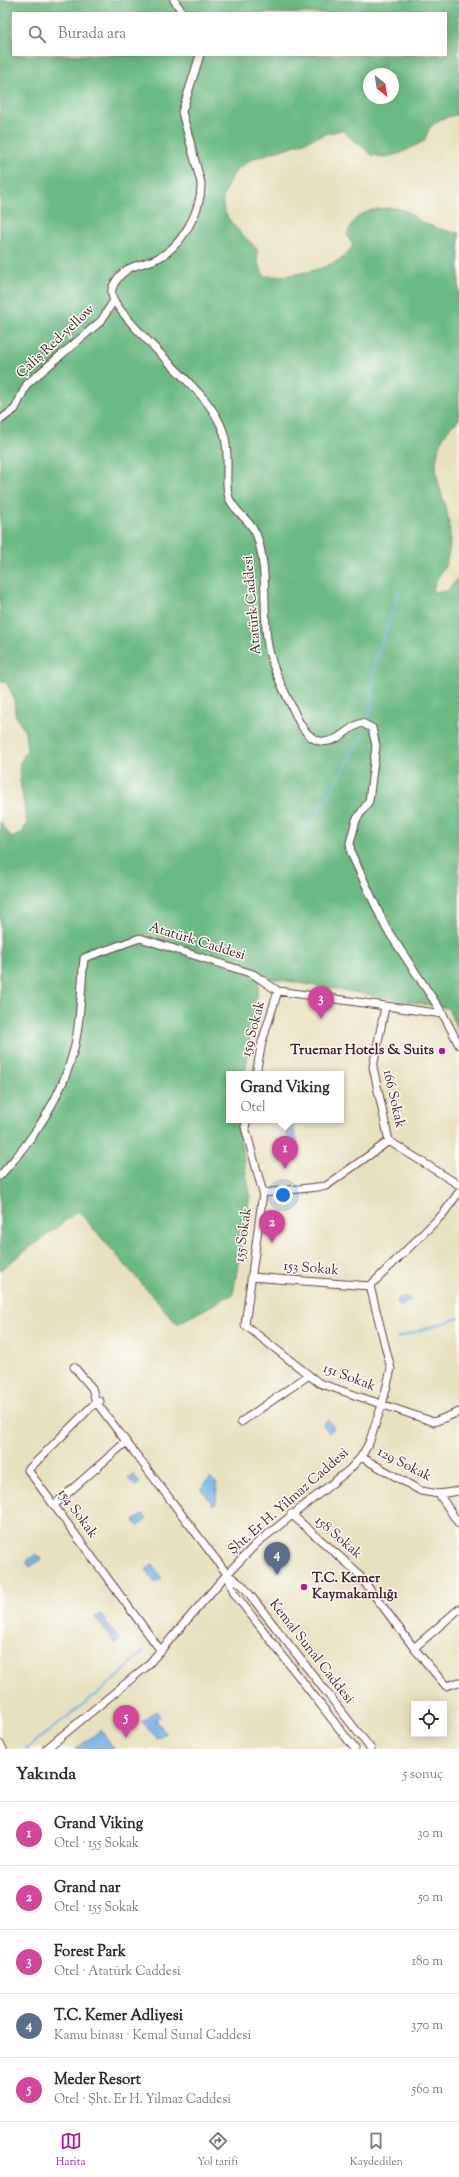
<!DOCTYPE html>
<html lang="tr">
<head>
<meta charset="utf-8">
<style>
	:root { --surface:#fff; --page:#f2f2f3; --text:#2b2b33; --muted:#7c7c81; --line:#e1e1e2; --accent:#b5179e }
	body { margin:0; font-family:"Sorts Mill Goudy",serif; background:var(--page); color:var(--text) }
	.controls { position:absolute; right:12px; bottom:12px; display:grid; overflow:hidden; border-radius:0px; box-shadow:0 2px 10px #0003 }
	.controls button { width:36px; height:36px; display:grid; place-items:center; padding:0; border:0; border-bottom:1px solid var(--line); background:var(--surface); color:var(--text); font:20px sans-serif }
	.compass { position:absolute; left:363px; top:68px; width:36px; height:36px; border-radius:50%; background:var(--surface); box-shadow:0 2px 10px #0003; rotate:150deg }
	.you { position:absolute; left:283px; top:1195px; width:14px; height:14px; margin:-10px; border:3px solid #fff; border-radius:50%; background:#1a73e8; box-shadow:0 0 0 6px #1a73e833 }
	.badge { display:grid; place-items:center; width:26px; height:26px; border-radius:50%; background:var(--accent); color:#fff; font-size:13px; font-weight:700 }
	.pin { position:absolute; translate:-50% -33px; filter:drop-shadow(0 1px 2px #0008) }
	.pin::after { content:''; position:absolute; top:21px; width:14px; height:12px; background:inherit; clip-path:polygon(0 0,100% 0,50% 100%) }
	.popup { position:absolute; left:226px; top:1071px; width:118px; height:52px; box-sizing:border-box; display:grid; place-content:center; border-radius:0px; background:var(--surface); filter:drop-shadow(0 1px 3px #0005); font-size:13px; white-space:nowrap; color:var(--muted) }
	.popup b { font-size:15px; color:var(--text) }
	.popup::after { content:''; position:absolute; left:50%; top:100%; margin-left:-8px; border:8px solid transparent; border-top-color:var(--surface) }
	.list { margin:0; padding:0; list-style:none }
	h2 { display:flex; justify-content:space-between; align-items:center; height:52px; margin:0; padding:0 16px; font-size:17px }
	h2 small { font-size:13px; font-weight:400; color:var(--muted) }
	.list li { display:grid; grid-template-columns:26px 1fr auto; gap:12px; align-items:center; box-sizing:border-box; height:64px; padding:0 16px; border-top:1px solid var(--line) }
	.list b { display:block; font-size:15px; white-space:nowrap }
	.list p { margin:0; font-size:13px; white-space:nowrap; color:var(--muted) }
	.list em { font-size:13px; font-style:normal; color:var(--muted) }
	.icon { flex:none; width:22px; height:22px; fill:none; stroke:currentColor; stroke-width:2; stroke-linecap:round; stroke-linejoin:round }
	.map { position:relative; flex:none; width:459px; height:1749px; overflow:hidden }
	.search { position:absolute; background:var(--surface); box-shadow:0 2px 10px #0003; left:12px; right:12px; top:12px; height:44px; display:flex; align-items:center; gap:10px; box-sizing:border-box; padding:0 14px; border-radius:0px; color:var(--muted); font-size:15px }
	.sheet { height:372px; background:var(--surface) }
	nav { display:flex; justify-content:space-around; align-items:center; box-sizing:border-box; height:56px; border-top:1px solid var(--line); background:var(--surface); font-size:11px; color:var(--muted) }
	nav a { display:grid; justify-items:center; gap:2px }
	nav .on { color:var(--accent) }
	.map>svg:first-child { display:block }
</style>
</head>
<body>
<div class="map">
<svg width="459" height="1749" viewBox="0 0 459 1749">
	<rect width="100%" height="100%" fill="#fdfcf7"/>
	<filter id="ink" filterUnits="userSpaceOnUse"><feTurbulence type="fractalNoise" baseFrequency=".025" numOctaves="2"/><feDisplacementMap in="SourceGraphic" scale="8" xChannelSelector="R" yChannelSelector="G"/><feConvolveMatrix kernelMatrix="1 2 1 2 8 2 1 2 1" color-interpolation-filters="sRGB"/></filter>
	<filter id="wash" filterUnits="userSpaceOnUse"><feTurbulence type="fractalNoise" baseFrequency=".012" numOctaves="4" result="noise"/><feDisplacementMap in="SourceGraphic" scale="16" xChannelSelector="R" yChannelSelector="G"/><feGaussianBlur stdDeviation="0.9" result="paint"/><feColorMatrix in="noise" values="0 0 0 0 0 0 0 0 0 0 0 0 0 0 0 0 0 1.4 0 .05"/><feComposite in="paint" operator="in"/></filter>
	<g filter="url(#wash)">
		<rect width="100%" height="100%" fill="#e8e1bf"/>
		<path fill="#6cba83" stroke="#5b6c57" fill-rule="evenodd" d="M0 0H459V114L441 119 430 127 424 141 401 153 386 157 372 155 342 130C323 133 306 142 287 148 272 153 252 156 239 168 231 175 221 195 223 206 226 222 246 237 257 249L258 263 264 276C286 278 324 271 342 258 346 255 350 250 353 246L347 235C349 230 351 225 354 221 363 208 393 205 406 211 410 213 414 217 418 220 431 227 445 231 459 233V420C451 426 446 431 442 440 425 477 451 501 450 538 450 548 448 559 444 568 438 578 435 579 433 592L447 591 459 577V1033L448 1008 264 977 259 982 245 1074H229V1120H237L250 1195 233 1294 177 1324 78 1211 0 1270V822L12 838 22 833 27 824 19 774 20 763 27 751 25 732 15 714 14 699 7 683 0 681ZM13 13H446V55H13ZM369 74H393V98H369Z"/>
		<path fill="#78b3e9" stroke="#61698a" d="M292 1125 298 1144 290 1146 284 1127Z
			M408 1297 411 1300 400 1307 396 1302 398 1299Z
			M328 1420 334 1428 329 1433 323 1424Z
			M133 1474 140 1483 135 1486 128 1478Z
			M210 1478 217 1484 216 1504 213 1505 201 1487Z
			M143 1514 147 1519 138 1526 134 1521Z
			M36 1554 41 1559 30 1567 26 1562Z
			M152 1564 162 1579 155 1583 146 1570Z
			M100 1614 120 1640 115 1644 95 1617Z
			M156 1711 160 1716 156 1720 166 1733 157 1738 142 1722Z
			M101 1730 114 1749H76Z"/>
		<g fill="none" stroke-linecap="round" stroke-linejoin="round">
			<path stroke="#78b3e9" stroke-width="2" d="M369 717 373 696 372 670 399 592
				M301 834 325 801 363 735
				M397 1338 459 1318
				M26 1749 118 1677 144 1650"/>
		</g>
	</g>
	<g filter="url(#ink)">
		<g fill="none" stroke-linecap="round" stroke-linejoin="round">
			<g stroke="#623c41" stroke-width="9">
				<path id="minor" d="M174 0 183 13
					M200 55 182 112 201 183C202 210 182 246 158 258 149 263 137 264 128 269 120 274 110 286 112 295 115 313 189 380 205 400 224 424 228 439 227 469 227 479 226 489 229 498 235 513 251 520 257 536 268 570 263 604 267 639 270 665 282 686 293 709 298 721 306 738 320 741 337 745 347 727 362 723L372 728 376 746 369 801 356 820 350 843 351 853 386 928 443 1014 459 1045
					M0 420 15 409 27 384 101 321 114 300
					M385 1007 373 1067 389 1141 459 1185
					M256 1074 262 1042 278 991
					M247 1120 245 1127 263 1193
					M389 1141 326 1186 263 1193 245 1325 319 1383 434 1422 459 1412
					M0 1176C33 1139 62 1098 74 1049 81 1021 81 987 84 958L140 938 253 974 278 991 443 1014
					M251 1277 370 1286
					M74 1367 92 1388 96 1402 100 1401
					M241 1422 309 1375
					M361 1457 421 1491 439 1494 459 1491
					M439 1494 459 1524
					M54 1505 126 1442
					M291 1514 356 1571 414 1648 446 1686 459 1682
					M227 1574 243 1586 371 1749
					M414 1648 459 1609
					M161 1651 28 1470 96 1402 227 1574 234 1593 355 1749
					M0 1744 3 1749
					M46 1749 147 1666 227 1574 257 1543 349 1470 361 1457 369 1443 382 1405 391 1369 370 1286 443 1214 459 1192"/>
			</g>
			<use href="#minor" stroke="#fff" stroke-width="7"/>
		</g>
	</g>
	<g fill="#b5179e" stroke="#fdfcf7" stroke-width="1.5">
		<circle cx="442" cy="1051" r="4"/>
		<circle cx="304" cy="1587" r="4"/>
	</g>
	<g text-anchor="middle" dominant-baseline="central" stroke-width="3" stroke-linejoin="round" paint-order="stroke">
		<g font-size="14" fill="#4a1f2b" stroke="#fdfcf7">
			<text transform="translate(56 342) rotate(-43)">Çaliş Red-yellow</text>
			<text transform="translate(253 605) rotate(-95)">Atatürk Caddesi</text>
			<text transform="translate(197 942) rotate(17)">Atatürk Caddesi</text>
			<text transform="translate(254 1029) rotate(-75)">159 Sokak</text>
			<text transform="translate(393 1099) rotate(77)">166 Sokak</text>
			<text transform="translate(244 1235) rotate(-82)">155 Sokak</text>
			<text transform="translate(311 1269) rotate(5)">153 Sokak</text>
			<text transform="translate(349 1378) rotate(21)">151 Sokak</text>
			<text transform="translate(404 1465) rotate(27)">129 Sokak</text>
			<text transform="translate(289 1502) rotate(-41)">Şht. Er H. Yilmaz Caddesi</text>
			<text transform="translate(77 1514) rotate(54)">154 Sokak</text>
			<text transform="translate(338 1538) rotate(41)">158 Sokak</text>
			<text transform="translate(311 1652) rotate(52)">Kemal Sunal Caddesi</text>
		</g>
		<g font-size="14" font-weight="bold" fill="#4a1f2b" stroke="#fdfcf7" text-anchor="end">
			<text x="434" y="1051">Truemar Hotels &amp; Suits</text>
			<text x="312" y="1579" text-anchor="start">T.C. Kemer<tspan x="312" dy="16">Kaymakamlığı</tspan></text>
		</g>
	</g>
</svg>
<div class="controls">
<button><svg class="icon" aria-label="locate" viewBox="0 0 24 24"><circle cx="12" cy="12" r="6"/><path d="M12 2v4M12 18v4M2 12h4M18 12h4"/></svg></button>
</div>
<svg class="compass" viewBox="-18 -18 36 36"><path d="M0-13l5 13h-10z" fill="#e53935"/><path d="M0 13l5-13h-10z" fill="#7c7c81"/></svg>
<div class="you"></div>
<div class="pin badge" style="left:285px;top:1169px;background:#d1479c">1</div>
<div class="popup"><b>Grand Viking</b>Otel</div>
<div class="pin badge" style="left:272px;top:1243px;background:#d1479c">2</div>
<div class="pin badge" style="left:321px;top:1019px;background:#d1479c">3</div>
<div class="pin badge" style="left:277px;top:1575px;background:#5c6f8a">4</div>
<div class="pin badge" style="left:126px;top:1738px;background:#d1479c">5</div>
<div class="search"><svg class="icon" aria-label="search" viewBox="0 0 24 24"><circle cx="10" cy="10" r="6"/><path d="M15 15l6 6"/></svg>Burada ara</div>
</div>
<section class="sheet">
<h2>Yakında<small>5 sonuç</small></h2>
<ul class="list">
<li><span class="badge" style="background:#d1479c">1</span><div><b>Grand Viking</b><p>Otel · 155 Sokak</p></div><em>30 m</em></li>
<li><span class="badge" style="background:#d1479c">2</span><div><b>Grand nar</b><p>Otel · 155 Sokak</p></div><em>50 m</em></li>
<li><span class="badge" style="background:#d1479c">3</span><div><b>Forest Park</b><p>Otel · Atatürk Caddesi</p></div><em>180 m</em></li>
<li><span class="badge" style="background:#5c6f8a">4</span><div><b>T.C. Kemer Adliyesi</b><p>Kamu binası · Kemal Sunal Caddesi</p></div><em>370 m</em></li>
<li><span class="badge" style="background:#d1479c">5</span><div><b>Meder Resort</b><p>Otel · Şht. Er H. Yilmaz Caddesi</p></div><em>560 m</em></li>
</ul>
</section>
<nav>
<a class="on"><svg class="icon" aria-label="map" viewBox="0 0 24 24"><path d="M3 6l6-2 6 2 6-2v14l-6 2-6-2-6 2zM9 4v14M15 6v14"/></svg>Harita</a>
<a><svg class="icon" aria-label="directions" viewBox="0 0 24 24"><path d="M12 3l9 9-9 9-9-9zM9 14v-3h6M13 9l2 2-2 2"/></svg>Yol tarifi</a>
<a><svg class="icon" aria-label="saved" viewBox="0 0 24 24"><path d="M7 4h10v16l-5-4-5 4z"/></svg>Kaydedilen</a>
</nav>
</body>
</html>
